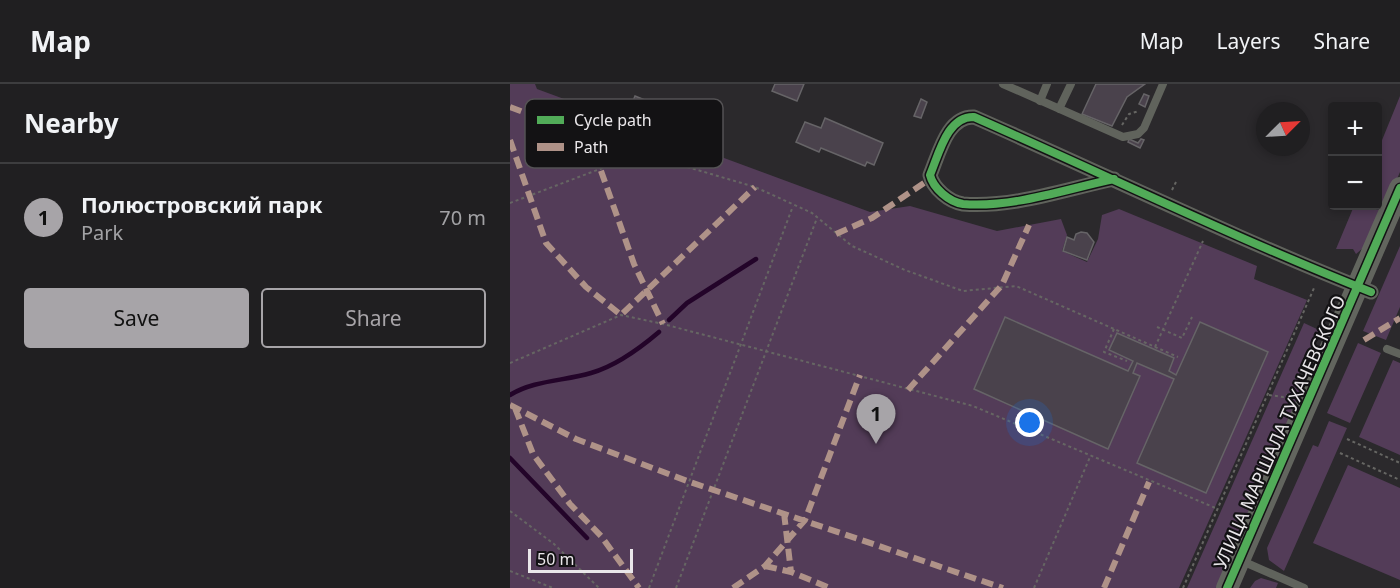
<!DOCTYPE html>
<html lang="en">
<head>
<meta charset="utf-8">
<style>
	:root { --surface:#201f21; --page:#28272a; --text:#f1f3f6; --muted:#a2a2a5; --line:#3d3d3f; --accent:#a7a4a8 }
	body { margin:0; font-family:"Noto Sans",sans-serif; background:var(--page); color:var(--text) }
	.controls { position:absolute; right:18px; top:18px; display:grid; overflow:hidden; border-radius:6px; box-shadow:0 3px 9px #0003 }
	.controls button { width:54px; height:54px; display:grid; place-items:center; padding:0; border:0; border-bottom:2px solid var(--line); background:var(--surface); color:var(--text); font:30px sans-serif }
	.compass { position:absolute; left:746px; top:18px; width:54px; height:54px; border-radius:50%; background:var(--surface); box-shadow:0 3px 9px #0003; rotate:66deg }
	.scale { position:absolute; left:18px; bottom:15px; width:105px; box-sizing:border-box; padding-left:6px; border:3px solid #eae7ea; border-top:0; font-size:16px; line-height:21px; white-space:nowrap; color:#eae7ea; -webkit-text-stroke:4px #131214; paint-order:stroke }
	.you { position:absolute; left:520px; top:339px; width:21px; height:21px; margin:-15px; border:4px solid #fff; border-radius:50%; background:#1a73e8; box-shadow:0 0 0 9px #1a73e833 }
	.badge { display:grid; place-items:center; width:39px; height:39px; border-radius:50%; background:var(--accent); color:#111; font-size:20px; font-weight:700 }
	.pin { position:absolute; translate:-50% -50px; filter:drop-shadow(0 2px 3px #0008) }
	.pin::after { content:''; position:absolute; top:32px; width:21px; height:18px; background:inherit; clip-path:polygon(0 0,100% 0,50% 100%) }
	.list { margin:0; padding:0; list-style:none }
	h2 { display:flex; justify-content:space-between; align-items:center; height:78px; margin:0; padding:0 24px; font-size:26px }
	h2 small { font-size:20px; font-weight:400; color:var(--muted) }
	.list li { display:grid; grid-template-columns:39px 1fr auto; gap:18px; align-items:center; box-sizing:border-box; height:108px; padding:0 24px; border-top:2px solid var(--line) }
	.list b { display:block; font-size:22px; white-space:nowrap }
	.list p { margin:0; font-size:20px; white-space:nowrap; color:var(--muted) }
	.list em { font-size:20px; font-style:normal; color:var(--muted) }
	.actions { display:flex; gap:12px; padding:18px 24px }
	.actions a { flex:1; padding:14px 0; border:2px solid var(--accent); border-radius:6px; text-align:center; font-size:21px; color:var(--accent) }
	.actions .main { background:var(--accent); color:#111 }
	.map { position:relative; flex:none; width:890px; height:504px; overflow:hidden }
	header { display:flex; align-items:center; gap:36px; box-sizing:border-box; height:84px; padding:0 30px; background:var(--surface); border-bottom:2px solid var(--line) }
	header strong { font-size:28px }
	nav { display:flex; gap:33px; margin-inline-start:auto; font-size:21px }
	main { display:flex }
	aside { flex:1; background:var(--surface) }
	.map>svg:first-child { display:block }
</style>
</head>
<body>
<header>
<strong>Map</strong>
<nav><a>Map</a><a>Layers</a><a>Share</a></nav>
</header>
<main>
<aside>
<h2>Nearby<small></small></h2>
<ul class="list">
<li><span class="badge">1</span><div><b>Полюстровский парк</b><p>Park</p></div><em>70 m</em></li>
</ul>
<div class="actions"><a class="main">Save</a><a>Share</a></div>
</aside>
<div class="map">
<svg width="890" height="504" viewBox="0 0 890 504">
	<rect width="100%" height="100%" fill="#2b292c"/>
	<path fill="#533c58" d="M0 0H25L27 5 360 128 400 122 487 147 551 135 557 151 552 167 577 178 588 155 592 131 609 125 747 182 744 195 797 216 669 504H0Z
		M890 12V88L859 159 846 170 843 165H826L844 122H868V66Z
		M890 162V223L876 256 853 247Z
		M794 239 809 246 788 292 798 297 708 504H677Z
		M848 259 871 269 840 339 817 329Z
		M883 276 890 279V371L849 353Z
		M819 337 837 344 774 487 759 476 757 464 803 361 808 363Z
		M838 381 890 404V496L803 459Z
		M751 494 768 499 766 504H740L745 497Z"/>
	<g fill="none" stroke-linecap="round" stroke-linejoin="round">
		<path stroke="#230429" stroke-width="4.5" d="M159 236 177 219 246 175
			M0 311C24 296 55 297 81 289 106 282 129 265 149 248
			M0 374 77 454"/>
	</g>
	<path fill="#4a424c" stroke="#666467" stroke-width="1.5" d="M265 0H294L287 17 262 7Z
		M586 0H635L617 13 602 42 572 30Z
		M634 10 639 12 635 23 629 20Z
		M125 12 142 19 134 39 117 32Z
		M411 15 417 18 411 34 404 32Z
		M315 34 373 59 364 81 357 78 355 82 311 64 309 68 286 58 295 38 311 44Z
		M619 55 628 59 631 55 634 56 630 64 618 58Z
		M571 148 577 149 584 158 577 176 553 167 557 153 564 156 566 150Z
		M495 233 618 287 623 277 599 266 607 249 664 274 659 287 666 291 690 238 758 268 696 409 627 379 664 295 627 279 623 289 630 292 598 365 464 305Z"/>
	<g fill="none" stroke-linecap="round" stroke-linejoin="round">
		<path stroke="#666663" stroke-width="2" stroke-dasharray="3 3" stroke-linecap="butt" d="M612 41 619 30 629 27
			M662 106 666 98
			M0 119 111 77 134 74 157 77 245 103 302 129 342 162 395 186 453 207 506 202 668 273
			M647 243 672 254 682 233
			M604 245 594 268 617 277
			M645 263 693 157
			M0 279 111 231 153 240 463 322 708 425
			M759 311 773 313 782 309
			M837 355 890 379
			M830 369 890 396
			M0 427 44 460 89 504
			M0 487 43 504
			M139 504 283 122
			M166 504 307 134
			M524 504 580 373
			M673 504 804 204"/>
		<path stroke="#60635c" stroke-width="8" d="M493 0 613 53 628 50 634 44 653 0
			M530 17 537 0
			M549 25 561 0
			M877 265 890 270
			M732 477 794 504"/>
		<path stroke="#60635c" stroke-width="15" d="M604 95C556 105 503 124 453 120 439 118 423 104 420 91 429 70 437 32 464 33 596 91 727 155 861 208"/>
		<path stroke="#62655e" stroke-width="22" d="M717 504 890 104"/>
		<path stroke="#af9288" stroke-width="6" stroke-dasharray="12 6" stroke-linecap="butt" d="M0 23 134 74
			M22 31 78 68 90 84 124 180 153 240
			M0 56 36 159 76 203 111 231 245 103
			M326 150 362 134 420 95
			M854 256 890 234
			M398 306 492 201 519 141
			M0 321 66 355 177 397 493 504
			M5 324 23 370 60 420 91 452 129 504
			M274 429 281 488
			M255 482 281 488 320 504
			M223 504 255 482 295 436 350 291
			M594 504 639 398"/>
		<g stroke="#131214" stroke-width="11">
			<path id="cycleway" d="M604 95C556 105 503 124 453 120 439 118 423 104 420 91 429 70 437 32 464 33 596 91 727 155 861 208
				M717 504 890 104"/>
		</g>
		<use href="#cycleway" stroke="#51ab58" stroke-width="8"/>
	</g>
	<g text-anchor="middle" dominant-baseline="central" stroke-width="4.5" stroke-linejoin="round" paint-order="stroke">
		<g font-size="18" fill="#eae7ea" stroke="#131214">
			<text transform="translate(769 348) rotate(-66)">УЛИЦА МАРШАЛА ТУХАЧЕВСКОГО</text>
		</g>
	</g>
	<rect x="15" y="15" width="198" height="69" rx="9" fill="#131214" stroke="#545254" stroke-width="1.5"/>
	<rect x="27" y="32" width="27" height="8" fill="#51ab58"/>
	<rect x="27" y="59" width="27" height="8" fill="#af9288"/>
	<g font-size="16" fill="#eae7ea">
		<text x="64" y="42">Cycle path</text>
		<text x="64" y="69">Path</text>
	</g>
</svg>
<div class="controls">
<button>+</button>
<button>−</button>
</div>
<svg class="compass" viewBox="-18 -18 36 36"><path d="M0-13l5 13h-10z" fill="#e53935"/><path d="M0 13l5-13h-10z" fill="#a2a2a5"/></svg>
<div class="scale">50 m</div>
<div class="you"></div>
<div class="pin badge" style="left:366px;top:360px">1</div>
</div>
</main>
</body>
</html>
